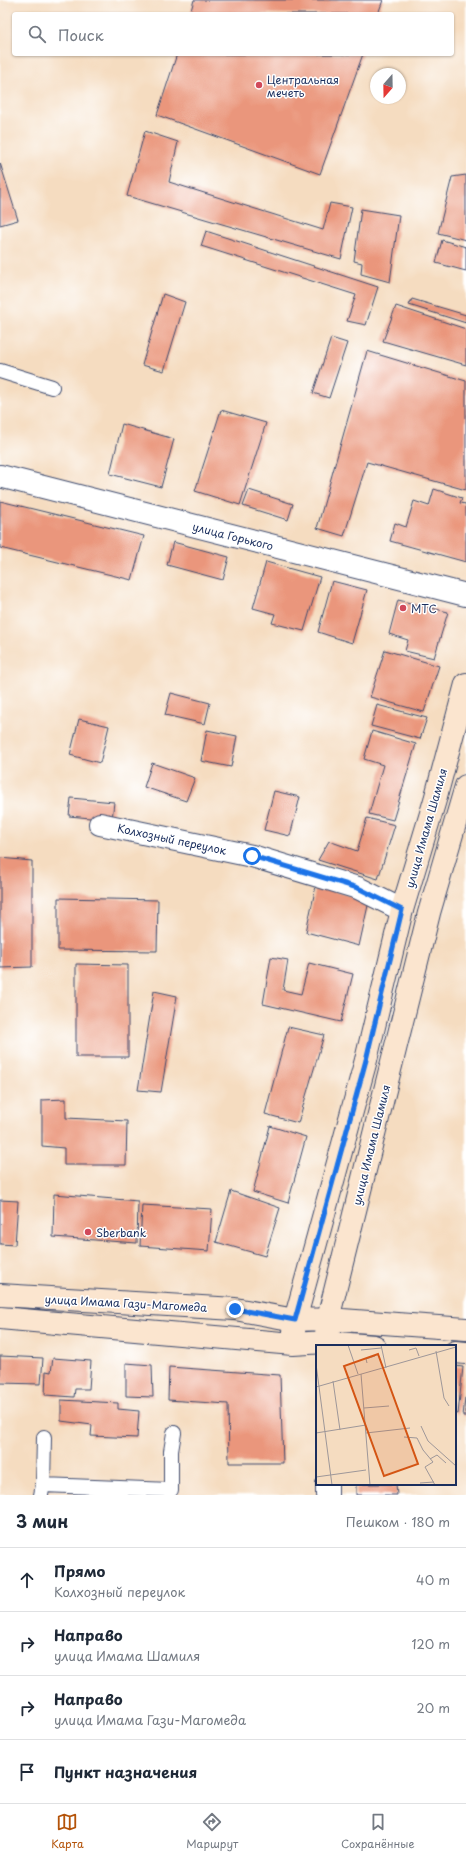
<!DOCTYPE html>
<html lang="ru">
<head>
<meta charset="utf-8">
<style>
	:root { --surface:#fff; --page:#f6f6f7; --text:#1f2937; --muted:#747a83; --line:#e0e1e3; --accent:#b45309 }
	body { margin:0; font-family:"Playpen Sans",sans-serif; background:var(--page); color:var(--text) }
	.compass { position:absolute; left:370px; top:68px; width:36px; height:36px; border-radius:50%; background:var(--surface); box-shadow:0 1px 3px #0004; rotate:200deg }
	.stop { position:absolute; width:12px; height:12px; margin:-9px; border:3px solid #1a73e8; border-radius:50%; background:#fff }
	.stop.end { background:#1a73e8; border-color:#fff; box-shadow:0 1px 4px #0008 }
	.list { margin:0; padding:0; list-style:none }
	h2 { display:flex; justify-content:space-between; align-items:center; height:52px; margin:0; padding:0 16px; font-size:17px }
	h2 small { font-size:13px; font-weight:400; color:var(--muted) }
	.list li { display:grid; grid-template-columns:26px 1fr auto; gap:12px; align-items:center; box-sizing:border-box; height:64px; padding:0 16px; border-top:1px solid var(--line) }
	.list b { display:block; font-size:15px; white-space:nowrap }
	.list p { margin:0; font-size:13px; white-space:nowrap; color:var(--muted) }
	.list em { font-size:13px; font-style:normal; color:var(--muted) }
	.icon { flex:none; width:22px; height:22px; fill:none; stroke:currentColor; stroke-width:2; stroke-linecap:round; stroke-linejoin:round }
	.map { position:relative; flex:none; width:466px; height:1495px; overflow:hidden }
	.search { position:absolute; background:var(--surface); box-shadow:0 1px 3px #0004; left:12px; right:12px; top:12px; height:44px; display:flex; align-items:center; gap:10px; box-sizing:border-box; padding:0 14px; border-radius:4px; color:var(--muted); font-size:15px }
	.sheet { height:308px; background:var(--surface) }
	nav { display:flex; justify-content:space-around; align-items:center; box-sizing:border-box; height:56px; border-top:1px solid var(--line); background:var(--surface); font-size:11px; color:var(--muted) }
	nav a { display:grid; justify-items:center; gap:2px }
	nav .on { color:var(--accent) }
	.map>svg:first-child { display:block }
</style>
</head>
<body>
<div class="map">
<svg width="466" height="1495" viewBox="0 0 466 1495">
	<rect width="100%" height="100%" fill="#fff"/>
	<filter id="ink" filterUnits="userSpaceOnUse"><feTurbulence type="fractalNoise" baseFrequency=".025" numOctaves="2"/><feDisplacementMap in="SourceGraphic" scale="8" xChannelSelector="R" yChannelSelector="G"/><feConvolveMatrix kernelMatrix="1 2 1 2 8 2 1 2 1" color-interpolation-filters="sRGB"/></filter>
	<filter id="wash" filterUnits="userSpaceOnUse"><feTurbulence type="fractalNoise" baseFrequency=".012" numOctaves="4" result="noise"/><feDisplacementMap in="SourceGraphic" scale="16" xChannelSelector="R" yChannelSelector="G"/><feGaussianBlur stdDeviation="0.9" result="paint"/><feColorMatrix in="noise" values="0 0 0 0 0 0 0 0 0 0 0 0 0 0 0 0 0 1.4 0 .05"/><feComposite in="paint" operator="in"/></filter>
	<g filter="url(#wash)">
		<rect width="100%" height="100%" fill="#f5dcc0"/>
		<g id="blocks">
			<path fill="#ea967b" d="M194 0H383L378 14H190Z
				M177 54H363L320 174 157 115Z
				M145 131 178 142 169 182 323 230 330 203 352 207 341 259 127 196Z
				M0 163 18 220 0 225Z
				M466 175V240L438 233 452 177Z
				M361 209 399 215 390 282 361 274 362 263 354 261Z
				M206 231 378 287 366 325 347 321 356 295 201 246Z
				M442 240 466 247V271L436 263Z
				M163 294 185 302 164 371 142 365Z
				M412 299 466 315V323L409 305Z
				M396 306 466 329V365L383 341Z
				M331 338 347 343 329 398 313 393Z
				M367 351 466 381V490L367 462 344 536 317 528Z
				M221 410 266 423 240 505 195 491Z
				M122 424 174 439 161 487 110 474Z
				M434 489 462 498 460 503 466 504V562L390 541 395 523 406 527 414 501 429 506Z
				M249 490 293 504 288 520 243 506Z
				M0 501 144 536 132 580 0 548Z
				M173 542 229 557 223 580 167 565Z
				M266 562 320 577 304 631 272 623 275 614 253 608Z
				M332 581 367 590 352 643 318 632Z
				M398 600 448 612 434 658 405 651 408 640 389 634Z
				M385 650 439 666 424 712 370 697Z
				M171 693 210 703 205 724 165 715Z
				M377 705 427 718 420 739 371 726Z
				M79 719 109 726 100 763 70 755Z
				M207 730 237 736 231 767 201 761Z
				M372 731 416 744 393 820 369 814 383 765 364 759Z
				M152 763 195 778 186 801 144 787Z
				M274 791 300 797 290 836 264 830Z
				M71 798 114 802 112 820 69 816Z
				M367 818 395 825 378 879 318 860 329 841 357 851Z
				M0 858 32 861V967L0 968Z
				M316 886 369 901 359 946 306 932Z
				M58 898 158 900 157 951 58 950Z
				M271 957 288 960 283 990 301 994 309 963 353 974 341 1022 263 1004Z
				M76 964 128 965V1057H76Z
				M154 991 177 996 161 1092 138 1090Z
				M288 1027 324 1035 298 1123 265 1114Z
				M66 1099V1118L127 1121 126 1165H64V1148L42 1146V1100Z
				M270 1126 306 1137 288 1203 253 1192Z
				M231 1191 280 1208 265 1256 216 1242Z
				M54 1194 138 1201 137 1243 53 1237Z
				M0 1200 18 1201 15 1245 0 1244Z
				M142 1205 212 1209 209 1251 140 1246Z
				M0 1356 43 1358 41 1384 0 1383Z
				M53 1358 91 1361 89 1389H75L74 1397 45 1395 46 1371 51 1372Z
				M126 1363 152 1365 153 1397 126 1396Z
				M455 1366 463 1367 458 1414 455 1413Z
				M169 1367 280 1375 283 1463H229L228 1404 168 1400Z
				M465 1398H466V1416H463Z
				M61 1400 118 1403V1409L139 1411 137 1438 91 1436 92 1425 61 1421Z
				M356 1484H396L397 1495H356Z"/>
		</g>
	</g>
	<g filter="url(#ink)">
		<use href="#blocks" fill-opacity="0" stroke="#3c496d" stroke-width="1"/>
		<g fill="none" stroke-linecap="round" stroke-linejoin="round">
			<g stroke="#3c496d" stroke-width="16">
				<path id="service" d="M0 371 52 387
					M43 1485 171 1490V1451L174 1433
					M41 1495 43 1485 44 1437"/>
			</g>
			<g stroke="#3c496d" stroke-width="24">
				<path id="minor" d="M0 476 466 595
					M100 824 252 856 358 888 402 910
					M327 1484V1495"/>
			</g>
			<g stroke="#3c496d" stroke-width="24">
				<path id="secondary" d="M0 1295 235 1309 295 1320 328 1319 466 1329
					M0 1318 293 1344 325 1342 374 1346
					M325 1342 328 1319 429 913 466 786
					M293 1344 295 1320 366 1060 402 910 435 800 466 684
					M455 1352 466 1353"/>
			</g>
			<use href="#service" stroke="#fff" stroke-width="14"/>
			<use href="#minor" stroke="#fff" stroke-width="22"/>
			<use href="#secondary" stroke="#fbe5cf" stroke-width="22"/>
		</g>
	</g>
	<g fill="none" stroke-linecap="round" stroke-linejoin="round" filter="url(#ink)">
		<path stroke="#1a73e8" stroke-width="5" d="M235 1309 295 1320 366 1060 402 910 358 888 252 856"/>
	</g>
	<g fill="#d1495b" stroke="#fff" stroke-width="1.5">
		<circle cx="259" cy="85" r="4"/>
		<circle cx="403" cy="608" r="4"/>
		<circle cx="88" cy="1232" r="4"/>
	</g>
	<g text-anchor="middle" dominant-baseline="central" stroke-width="3" stroke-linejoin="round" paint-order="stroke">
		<g font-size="11" fill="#1b2f5e" stroke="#fff" text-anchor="start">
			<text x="267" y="79">Центральная<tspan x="267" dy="13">мечеть</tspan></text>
			<text x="411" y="608">МТС</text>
			<text x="96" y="1232">Sberbank</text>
		</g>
		<g font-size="11" fill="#1b2f5e" stroke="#fff">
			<text transform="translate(233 536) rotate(14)">улица Горького</text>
			<text transform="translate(426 828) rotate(-74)">улица Имама Шамиля</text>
			<text transform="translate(172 839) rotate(12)">Колхозный переулок</text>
			<text transform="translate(371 1145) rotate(-76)">улица Имама Шамиля</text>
			<text transform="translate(126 1303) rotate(3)">улица Имама Гази-Магомеда</text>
		</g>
	</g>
	<g transform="translate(316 1345)">
		<rect width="140" height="140" fill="#f5dcc0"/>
		<path fill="none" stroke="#9e9799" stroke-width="1" d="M32 0 42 29M65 0 70 23M45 5 65 3M93 5 100 3 103 11M120 6 128 53 133 61M51 18 50 14 59 11M0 19 16 140M45 29 54 140M17 36 24 85M0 42 140 2M48 63 73 61M105 81 112 96 140 121M0 88 50 80M50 88 94 83M88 92 101 93 107 105 117 117 109 122 119 140M114 114 121 110 130 118M0 132 50 125M104 138 118 137"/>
		<path fill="#d45514" fill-opacity="0.15" stroke="#d45514" stroke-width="2" d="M62 9 102 119 68 131 28 21Z"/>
		<rect width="140" height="140" fill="none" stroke="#1b2f5e" stroke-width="2"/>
	</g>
</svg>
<svg class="compass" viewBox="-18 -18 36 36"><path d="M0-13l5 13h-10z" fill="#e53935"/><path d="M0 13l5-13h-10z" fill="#747a83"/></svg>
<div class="stop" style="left:252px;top:856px"></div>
<div class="stop end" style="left:235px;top:1309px"></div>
<div class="search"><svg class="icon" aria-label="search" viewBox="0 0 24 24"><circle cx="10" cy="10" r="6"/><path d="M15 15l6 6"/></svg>Поиск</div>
</div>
<section class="sheet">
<h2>3 мин<small>Пешком · 180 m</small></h2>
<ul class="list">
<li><svg class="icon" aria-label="ahead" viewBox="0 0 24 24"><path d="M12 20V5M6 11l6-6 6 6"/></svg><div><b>Прямо</b><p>Колхозный переулок</p></div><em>40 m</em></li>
<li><svg class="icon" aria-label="right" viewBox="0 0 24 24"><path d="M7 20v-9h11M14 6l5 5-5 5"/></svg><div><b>Направо</b><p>улица Имама Шамиля</p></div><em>120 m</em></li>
<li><svg class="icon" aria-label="right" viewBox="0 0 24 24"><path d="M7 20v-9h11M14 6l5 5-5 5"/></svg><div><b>Направо</b><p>улица Имама Гази-Магомеда</p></div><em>20 m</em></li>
<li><svg class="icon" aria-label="arrive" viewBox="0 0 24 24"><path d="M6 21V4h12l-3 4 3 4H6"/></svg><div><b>Пункт назначения</b></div></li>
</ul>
</section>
<nav>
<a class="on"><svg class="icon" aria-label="map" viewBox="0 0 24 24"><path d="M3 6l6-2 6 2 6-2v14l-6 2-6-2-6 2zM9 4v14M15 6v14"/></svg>Карта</a>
<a><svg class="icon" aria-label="directions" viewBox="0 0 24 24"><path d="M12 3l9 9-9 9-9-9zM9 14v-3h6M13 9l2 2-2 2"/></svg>Маршрут</a>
<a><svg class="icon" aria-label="saved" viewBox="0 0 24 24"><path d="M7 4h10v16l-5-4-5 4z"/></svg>Сохранённые</a>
</nav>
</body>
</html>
